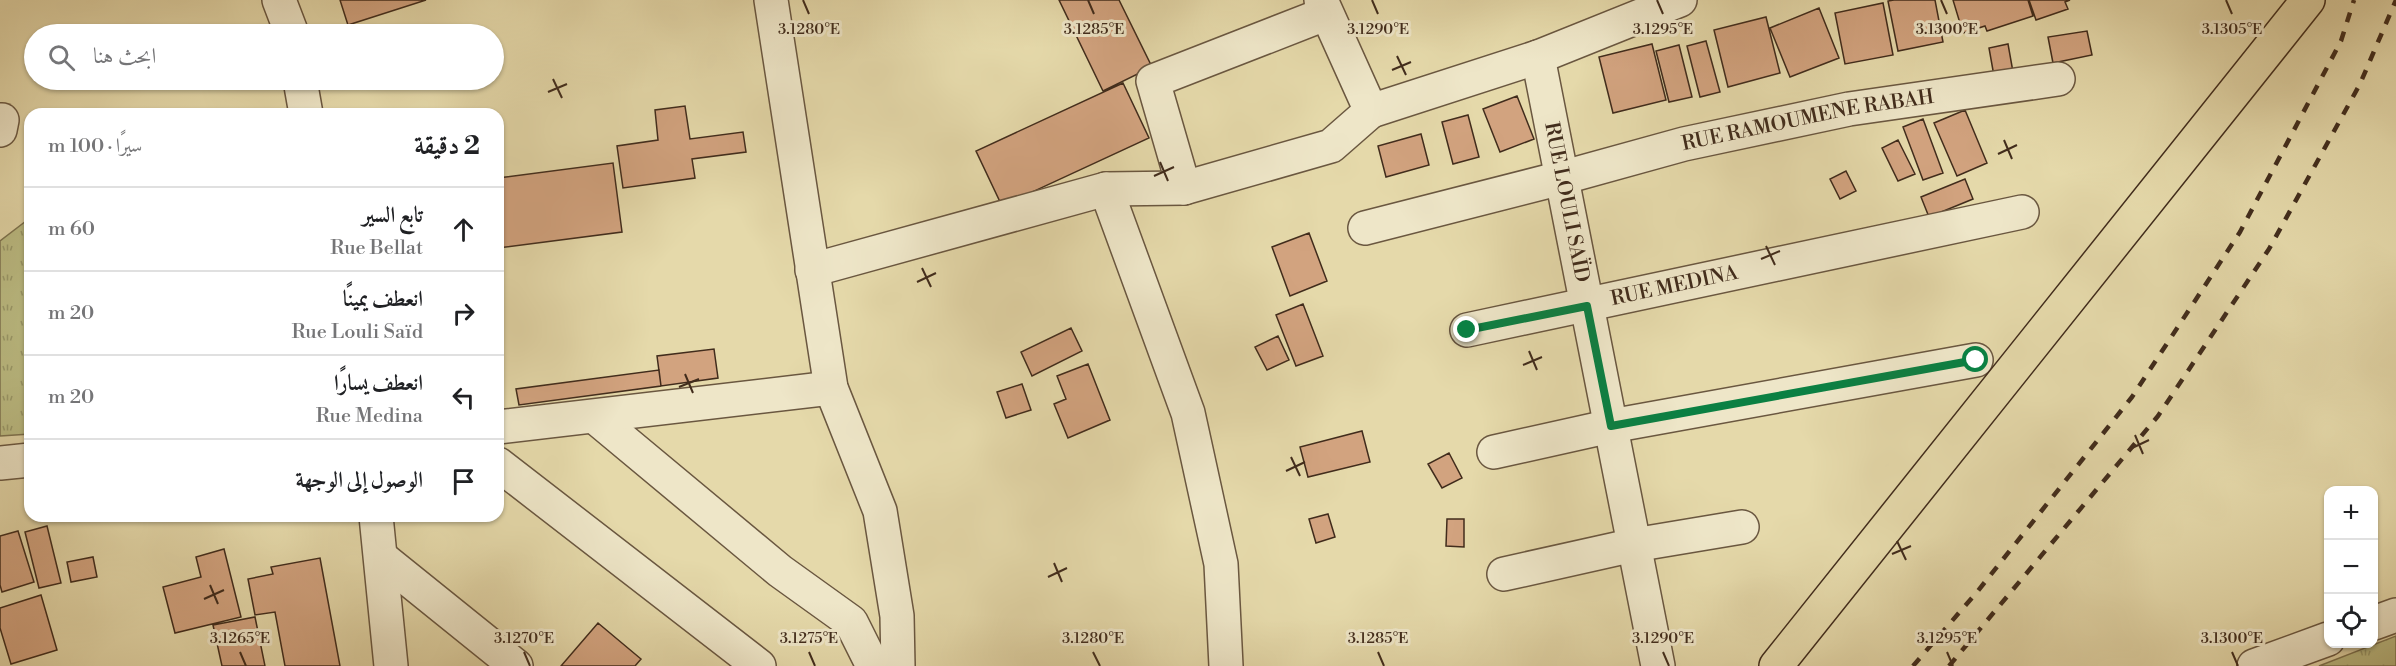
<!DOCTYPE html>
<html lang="ar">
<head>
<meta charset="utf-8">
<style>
	:root { --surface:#fff; --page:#f6f6f6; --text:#202124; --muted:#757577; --line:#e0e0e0 }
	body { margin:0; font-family:"Libre Bodoni",Amiri,serif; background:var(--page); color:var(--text); direction:rtl }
	.controls { position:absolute; right:18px; bottom:18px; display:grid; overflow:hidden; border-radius:12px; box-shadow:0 2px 4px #0004 }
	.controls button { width:54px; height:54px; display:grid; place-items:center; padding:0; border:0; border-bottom:2px solid var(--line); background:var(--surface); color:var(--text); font:30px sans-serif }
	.stop { position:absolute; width:18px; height:18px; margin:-14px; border:4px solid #0b8043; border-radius:50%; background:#fff }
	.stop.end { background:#0b8043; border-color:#fff; box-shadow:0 2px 6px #0008 }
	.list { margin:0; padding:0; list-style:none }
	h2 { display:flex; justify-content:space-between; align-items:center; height:78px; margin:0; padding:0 24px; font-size:26px }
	h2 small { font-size:20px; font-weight:400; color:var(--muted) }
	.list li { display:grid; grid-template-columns:39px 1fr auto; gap:18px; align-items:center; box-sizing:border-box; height:84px; padding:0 24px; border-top:2px solid var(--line) }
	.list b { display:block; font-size:22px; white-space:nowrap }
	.list p { margin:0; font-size:20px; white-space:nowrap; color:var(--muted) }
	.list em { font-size:20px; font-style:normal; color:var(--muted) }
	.icon { flex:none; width:33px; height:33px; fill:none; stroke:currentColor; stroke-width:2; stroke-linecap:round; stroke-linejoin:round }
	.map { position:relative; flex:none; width:2396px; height:666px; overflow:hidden; direction:ltr }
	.search { position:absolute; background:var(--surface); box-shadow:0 2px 4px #0004; left:24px; top:24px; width:480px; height:66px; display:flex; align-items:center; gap:15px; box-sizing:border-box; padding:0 21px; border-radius:33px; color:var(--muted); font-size:22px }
	.panel { position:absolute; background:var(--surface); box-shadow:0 2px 4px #0004; left:24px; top:108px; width:480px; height:414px; border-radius:18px; direction:rtl }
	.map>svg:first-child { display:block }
</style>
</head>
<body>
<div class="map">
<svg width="2396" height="666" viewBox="0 0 2396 666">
	<defs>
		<pattern id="grass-tufts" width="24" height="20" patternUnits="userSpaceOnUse" patternTransform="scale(1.5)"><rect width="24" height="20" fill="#bcbd84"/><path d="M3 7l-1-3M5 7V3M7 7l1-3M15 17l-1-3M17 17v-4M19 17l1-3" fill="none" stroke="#9a9a6b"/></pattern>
	</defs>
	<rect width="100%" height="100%" fill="#e5d9aa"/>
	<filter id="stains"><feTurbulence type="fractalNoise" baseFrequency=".00333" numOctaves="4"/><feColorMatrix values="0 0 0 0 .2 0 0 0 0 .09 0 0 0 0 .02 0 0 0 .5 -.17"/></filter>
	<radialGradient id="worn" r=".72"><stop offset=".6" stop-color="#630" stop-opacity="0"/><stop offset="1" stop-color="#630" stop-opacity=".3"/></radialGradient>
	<path fill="url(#grass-tufts)" stroke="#7e7450" stroke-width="1.5" d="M30 218V434L0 436V241Z
		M2396 636V666H2319Z"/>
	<path fill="#d2a37f" stroke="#412c1c" stroke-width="1.5" d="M340 0H426L348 25Z
		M1059 0H1119L1152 67 1103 91Z
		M1894 0H1935L1943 42 1898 51 1888 1Z
		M1953 0H2028L2033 16 1987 31 1985 26 1963 33Z
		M2029 0H2070L2065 2 2068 9 2036 20Z
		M1883 3 1893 55 1845 64 1835 13Z
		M1819 8 1839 58 1790 77 1770 28Z
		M1766 17 1780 73 1728 87 1714 30Z
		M2087 31 2092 55 2053 63 2048 37Z
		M1706 41 1720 92 1700 97 1687 46Z
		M1652 44 1666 100 1613 113 1599 57Z
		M2008 44 2013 72 1994 76 1989 48Z
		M1679 45 1692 97 1669 102 1656 51Z
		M1123 83 1149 138 1002 206 976 151Z
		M1517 96 1534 139 1500 152 1483 109Z
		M685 106 690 139 743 132 746 152 692 159 695 178 623 188 617 146 658 140 655 110Z
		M1965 110 1987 163 1957 176 1934 123Z
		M1468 115 1479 157 1453 164 1442 122Z
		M1923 119 1943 173 1923 180 1903 127Z
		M1421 134 1429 165 1386 177 1378 146Z
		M1898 140 1915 174 1898 181 1882 148Z
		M613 163 622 232 498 248V178Z
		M1846 171 1856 191 1840 199 1830 179Z
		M1965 179 1973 199 1929 217 1921 197Z
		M1309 233 1327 281 1290 296 1272 247Z
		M1303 304 1323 356 1296 366 1276 315Z
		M1071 328 1082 351 1032 376 1021 352Z
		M1278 336 1289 360 1267 370 1255 347Z
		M714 349 718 378 661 386 657 356Z
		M1088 364 1110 420 1068 438 1054 404 1066 399 1057 376Z
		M659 370 661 386 519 405 516 389Z
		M1022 384 1031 410 1006 418 997 392Z
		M1362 431 1370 462 1308 477 1300 447Z
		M1449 453 1462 478 1442 488 1428 464Z
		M1328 514 1335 537 1316 543 1309 519Z
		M1447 519H1464V547L1446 546Z
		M47 526 61 583 39 588 25 532Z
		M18 531 34 582 2 592 0 585V536Z
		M224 549 241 617 175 633 163 587 201 577 196 557Z
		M93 557 97 577 71 582 67 562Z
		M320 558 340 666H285L275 612 255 615 248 579 273 574 271 567Z
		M41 595 57 650 11 664 0 628V608Z
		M255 617 265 666H222L213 625Z
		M598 623 641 659 635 666H561Z"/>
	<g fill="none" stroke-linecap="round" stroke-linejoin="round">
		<g stroke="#6a5740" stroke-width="36">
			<g id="minor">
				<path d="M279 0 292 34"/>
				<path d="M771 0 831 388 880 511 897 616 898 666"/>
				<path d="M1321 0 1371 111 1538 57 1680 0"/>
				<path id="s1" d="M1538 57 1658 666"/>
				<path d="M300 80 306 114"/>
				<path d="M0 130 2 120"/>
				<path d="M1184 188 1153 81 1325 14"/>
				<path d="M1106 189 1188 413 1221 564 1226 666"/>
				<path id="s2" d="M1365 228 1561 178 1684 144 1849 109 2058 79"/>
				<path d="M812 270 1106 189 1184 188 1331 146 1371 111"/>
				<path id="s3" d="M1467 330 2022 212"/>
				<path d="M595 417 780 571 851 622 873 666"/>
				<path d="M498 427 831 388"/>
				<path d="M1494 452 1611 426 1976 360"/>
				<path d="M0 463 30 460"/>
				<path d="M498 464 759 666"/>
				<path d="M376 516 391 666"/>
				<path d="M382 558 516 666"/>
				<path d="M1504 574 1634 545 1742 527"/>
				<path d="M2374 623 2396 615"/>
				<path d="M2254 666 2328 639"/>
			</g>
		</g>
		<g stroke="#412c1c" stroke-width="36">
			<path id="major" d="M1776 666 2308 0"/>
		</g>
		<use href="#minor" stroke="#eee6c8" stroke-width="33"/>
		<use href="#major" stroke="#e5d9aa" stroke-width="33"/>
		<path stroke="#412c1c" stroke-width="4.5" stroke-dasharray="10 10" stroke-linecap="butt" d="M1913 666 1977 592 2132 397 2240 232 2341 41 2354 0
			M1949 666 2158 416 2269 249 2360 84 2396 0"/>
	</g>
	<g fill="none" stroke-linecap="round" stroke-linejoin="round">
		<path stroke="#0b8043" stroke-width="8" d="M1467 330 1587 306 1611 426 1976 360"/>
	</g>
	<path fill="none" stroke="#412c1c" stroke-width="2" d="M803 0 809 14M1088 0 1094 14M1372 0 1378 14M1657 0 1663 14M1941 0 1947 14M2226 0 2232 14M1397 56 1406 75M1392 70 1411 62M553 79 562 98M548 92 567 84M2004 140 2012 159M1998 154 2017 145M1160 162 1168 181M1154 176 1174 167M1766 246 1775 265M1761 259 1780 251M922 268 931 287M917 282 936 273M1529 351 1537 370M1523 365 1542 357M685 374 693 393M679 387 699 379M2135 435 2143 454M2130 449 2149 440M1291 457 1300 476M1286 471 1305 462M1897 541 1906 560M1892 554 1911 546M1054 563 1062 582M1048 577 1067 568M210 585 218 604M204 599 224 590M240 652 246 666M524 652 530 666M809 652 815 666M1093 652 1100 666M1378 652 1384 666M1663 652 1669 666M1947 652 1953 666M2232 652 2238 666"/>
	<g text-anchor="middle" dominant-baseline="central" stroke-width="6" stroke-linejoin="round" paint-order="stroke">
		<g font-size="20" fill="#412c1c" stroke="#eee6c8">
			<text stroke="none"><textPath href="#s2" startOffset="456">RUE RAMOUMENE RABAH</textPath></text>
			<text stroke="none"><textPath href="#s1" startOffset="148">RUE LOULI SAÏD</textPath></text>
			<text stroke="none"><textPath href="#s3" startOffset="212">RUE MEDINA</textPath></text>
		</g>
	</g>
	<g font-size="15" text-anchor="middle" fill="#412c1c" stroke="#eee6c8" stroke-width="6" stroke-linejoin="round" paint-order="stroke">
		<text x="809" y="34">3.1280°E</text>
		<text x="1378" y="34">3.1290°E</text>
		<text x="1663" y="34">3.1295°E</text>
		<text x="1947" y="34">3.1300°E</text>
		<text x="1094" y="34">3.1285°E</text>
		<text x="2232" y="34">3.1305°E</text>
		<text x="240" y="643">3.1265°E</text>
		<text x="524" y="643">3.1270°E</text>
		<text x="809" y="643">3.1275°E</text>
		<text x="1093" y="643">3.1280°E</text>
		<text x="1378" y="643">3.1285°E</text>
		<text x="1663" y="643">3.1290°E</text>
		<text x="1947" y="643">3.1295°E</text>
		<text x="2232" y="643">3.1300°E</text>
	</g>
	<rect width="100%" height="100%" filter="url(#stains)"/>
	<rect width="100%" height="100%" fill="url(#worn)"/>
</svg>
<div class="controls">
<button>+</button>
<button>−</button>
<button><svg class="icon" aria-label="locate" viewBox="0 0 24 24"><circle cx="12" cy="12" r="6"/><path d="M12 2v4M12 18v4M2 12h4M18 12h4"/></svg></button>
</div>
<div class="stop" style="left:1976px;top:360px"></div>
<div class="stop end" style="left:1467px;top:330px"></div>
<div class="search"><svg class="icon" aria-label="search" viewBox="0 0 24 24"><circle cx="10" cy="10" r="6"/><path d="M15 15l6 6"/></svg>ابحث هنا</div>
<section class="panel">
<h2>2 دقيقة<small>سيرًا · 100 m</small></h2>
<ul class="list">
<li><svg class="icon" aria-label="ahead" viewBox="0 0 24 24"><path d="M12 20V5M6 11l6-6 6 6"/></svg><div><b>تابع السير</b><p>Rue Bellat</p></div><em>60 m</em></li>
<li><svg class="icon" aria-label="right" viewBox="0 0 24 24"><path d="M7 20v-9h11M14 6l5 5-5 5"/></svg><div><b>انعطف يمينًا</b><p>Rue Louli Saïd</p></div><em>20 m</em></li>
<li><svg class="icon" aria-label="left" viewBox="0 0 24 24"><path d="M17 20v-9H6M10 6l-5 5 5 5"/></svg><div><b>انعطف يسارًا</b><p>Rue Medina</p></div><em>20 m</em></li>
<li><svg class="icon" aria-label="arrive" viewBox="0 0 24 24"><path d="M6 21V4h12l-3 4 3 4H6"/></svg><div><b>الوصول إلى الوجهة</b></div></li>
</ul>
</section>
</div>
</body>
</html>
